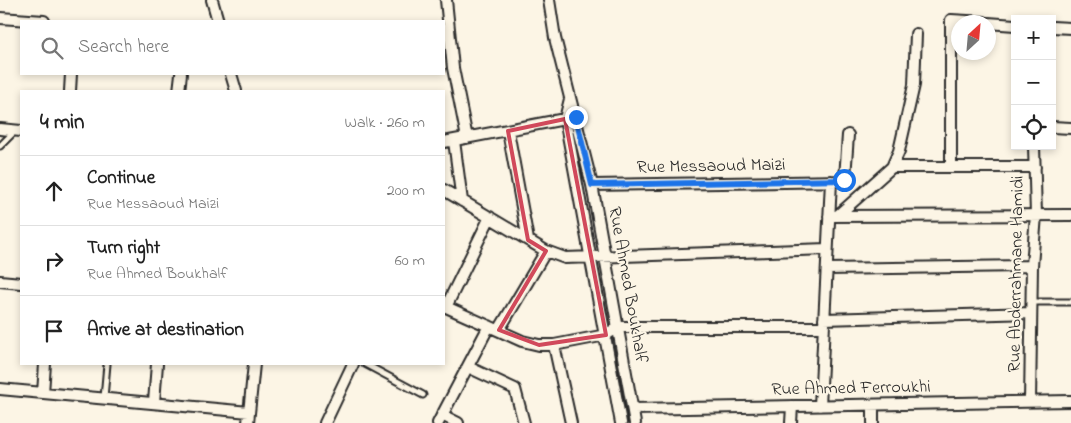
<!DOCTYPE html>
<html lang="en">
<head>
<meta charset="utf-8">
<style>
	:root { --surface:#fff; --page:#f2f2f2; --text:#222; --muted:#767676; --line:#e0e0e0 }
	body { margin:0; font-family:"Indie Flower",sans-serif; background:var(--page); color:var(--text) }
	.controls { position:absolute; right:15px; top:15px; display:grid; overflow:hidden; border-radius:0px; box-shadow:0 2px 8px #0003 }
	.controls button { width:45px; height:45px; display:grid; place-items:center; padding:0; border:0; border-bottom:1px solid var(--line); background:var(--surface); color:var(--text); font:25px sans-serif }
	.compass { position:absolute; left:951px; top:15px; width:45px; height:45px; border-radius:50%; background:var(--surface); box-shadow:0 2px 8px #0003; rotate:26deg }
	.stop { position:absolute; width:15px; height:15px; margin:-11px; border:4px solid #1a73e8; border-radius:50%; background:#fff }
	.stop.end { background:#1a73e8; border-color:#fff; box-shadow:0 1px 5px #0008 }
	.list { margin:0; padding:0; list-style:none }
	h2 { display:flex; justify-content:space-between; align-items:center; height:65px; margin:0; padding:0 20px; font-size:21px }
	h2 small { font-size:16px; font-weight:400; color:var(--muted) }
	.list li { display:grid; grid-template-columns:32px 1fr auto; gap:15px; align-items:center; box-sizing:border-box; height:70px; padding:0 20px; border-top:1px solid var(--line) }
	.list b { display:block; font-size:19px; white-space:nowrap }
	.list p { margin:0; font-size:16px; white-space:nowrap; color:var(--muted) }
	.list em { font-size:16px; font-style:normal; color:var(--muted) }
	.icon { flex:none; width:28px; height:28px; fill:none; stroke:currentColor; stroke-width:2; stroke-linecap:round; stroke-linejoin:round }
	.map { position:relative; flex:none; width:1071px; height:423px; overflow:hidden }
	.search { position:absolute; background:var(--surface); box-shadow:0 2px 8px #0003; left:20px; top:20px; width:425px; height:55px; display:flex; align-items:center; gap:12px; box-sizing:border-box; padding:0 18px; border-radius:0px; color:var(--muted); font-size:19px }
	.panel { position:absolute; background:var(--surface); box-shadow:0 2px 8px #0003; left:20px; top:90px; width:425px; height:275px; border-radius:0px }
	.map>svg:first-child { display:block }
</style>
</head>
<body>
<div class="map">
<svg width="1071" height="423" viewBox="0 0 1071 423">
	<rect width="100%" height="100%" fill="#fcf5e5"/>
	<filter id="ink" filterUnits="userSpaceOnUse"><feTurbulence type="fractalNoise" baseFrequency=".02" numOctaves="2"/><feDisplacementMap in="SourceGraphic" scale="10" xChannelSelector="R" yChannelSelector="G"/><feConvolveMatrix kernelMatrix="1 2 1 2 8 2 1 2 1" color-interpolation-filters="sRGB"/></filter>
	<g filter="url(#ink)">
		<g fill="none" stroke-linecap="round" stroke-linejoin="round">
			<g stroke="#2b2b2b" stroke-width="9">
				<path id="lane" d="M0 146 15 131
					M1032 302H1071
					M365 364 423 395
					M104 398 107 364"/>
			</g>
			<g stroke="#2b2b2b" stroke-width="14">
				<path id="street" d="M212 0 218 21
					M446 0 453 68 467 138
					M549 0 555 38 592 185 635 423
					M0 18 44 21
					M988 23 1015 25
					M1052 27 1071 28
					M231 74 236 91
					M70 91 71 74
					M179 91 181 74
					M570 99 565 119 621 423
					M1052 127 1071 128
					M0 129 21 131
					M508 131 528 240
					M454 141 462 201
					M444 142 570 118
					M951 166V20L984 22
					M892 167 899 151 914 85 916 34
					M592 185 842 181 845 178 848 135
					M444 190 546 251 565 258 827 249
					M829 216 1071 215
					M837 216 892 167H1035
					M827 269 1032 266
					M0 281 21 283
					M444 306 522 341 539 345H554L606 335 618 327H823
					M446 307 490 217
					M824 319 1031 313
					M499 330 546 251
					M554 345 571 423
					M468 367 515 389 524 423
					M0 389 249 412
					M43 393 45 364
					M154 402 157 364
					M1030 402 1032 266 1036 215 1034 146
					M820 406 831 181
					M633 409 1071 401
					M442 415 458 423
					M248 423 254 364
					M325 423 353 364
					M438 423 489 326
					M791 423 792 406
					M873 423V405"/>
			</g>
			<use href="#lane" stroke="#fcf5e5" stroke-width="5"/>
			<use href="#street" stroke="#fcf5e5" stroke-width="10"/>
		</g>
	</g>
	<g fill="none" stroke-linecap="round" stroke-linejoin="round" filter="url(#ink)">
		<path stroke="#1a73e8" stroke-width="6" d="M576 117 592 185 844 180"/>
	</g>
	<path fill="none" stroke="#d1495b" stroke-width="4" stroke-linejoin="round" d="M565 119 606 335 539 345 499 330 546 251 528 240 508 131Z"/>
	<g text-anchor="middle" dominant-baseline="central" stroke-width="4.5" stroke-linejoin="round" paint-order="stroke">
		<g font-size="18" fill="#2b2b2b" stroke="#fcf5e5">
			<text transform="translate(711 167) rotate(-1)">Rue Messaoud Maizi</text>
			<text transform="translate(1017 274) rotate(-89)">Rue Abderrahmane Hamidi</text>
			<text transform="translate(627 285) rotate(80)">Rue Ahmed Boukhalf</text>
			<text transform="translate(851 389) rotate(-1)">Rue Ahmed Ferroukhi</text>
		</g>
	</g>
</svg>
<div class="controls">
<button>+</button>
<button>−</button>
<button><svg class="icon" aria-label="locate" viewBox="0 0 24 24"><circle cx="12" cy="12" r="6"/><path d="M12 2v4M12 18v4M2 12h4M18 12h4"/></svg></button>
</div>
<svg class="compass" viewBox="-18 -18 36 36"><path d="M0-13l5 13h-10z" fill="#e53935"/><path d="M0 13l5-13h-10z" fill="#767676"/></svg>
<div class="stop" style="left:844px;top:180px"></div>
<div class="stop end" style="left:576px;top:117px"></div>
<div class="search"><svg class="icon" aria-label="search" viewBox="0 0 24 24"><circle cx="10" cy="10" r="6"/><path d="M15 15l6 6"/></svg>Search here</div>
<section class="panel">
<h2>4 min<small>Walk · 260 m</small></h2>
<ul class="list">
<li><svg class="icon" aria-label="ahead" viewBox="0 0 24 24"><path d="M12 20V5M6 11l6-6 6 6"/></svg><div><b>Continue</b><p>Rue Messaoud Maizi</p></div><em>200 m</em></li>
<li><svg class="icon" aria-label="right" viewBox="0 0 24 24"><path d="M7 20v-9h11M14 6l5 5-5 5"/></svg><div><b>Turn right</b><p>Rue Ahmed Boukhalf</p></div><em>60 m</em></li>
<li><svg class="icon" aria-label="arrive" viewBox="0 0 24 24"><path d="M6 21V4h12l-3 4 3 4H6"/></svg><div><b>Arrive at destination</b></div></li>
</ul>
</section>
</div>
</body>
</html>
